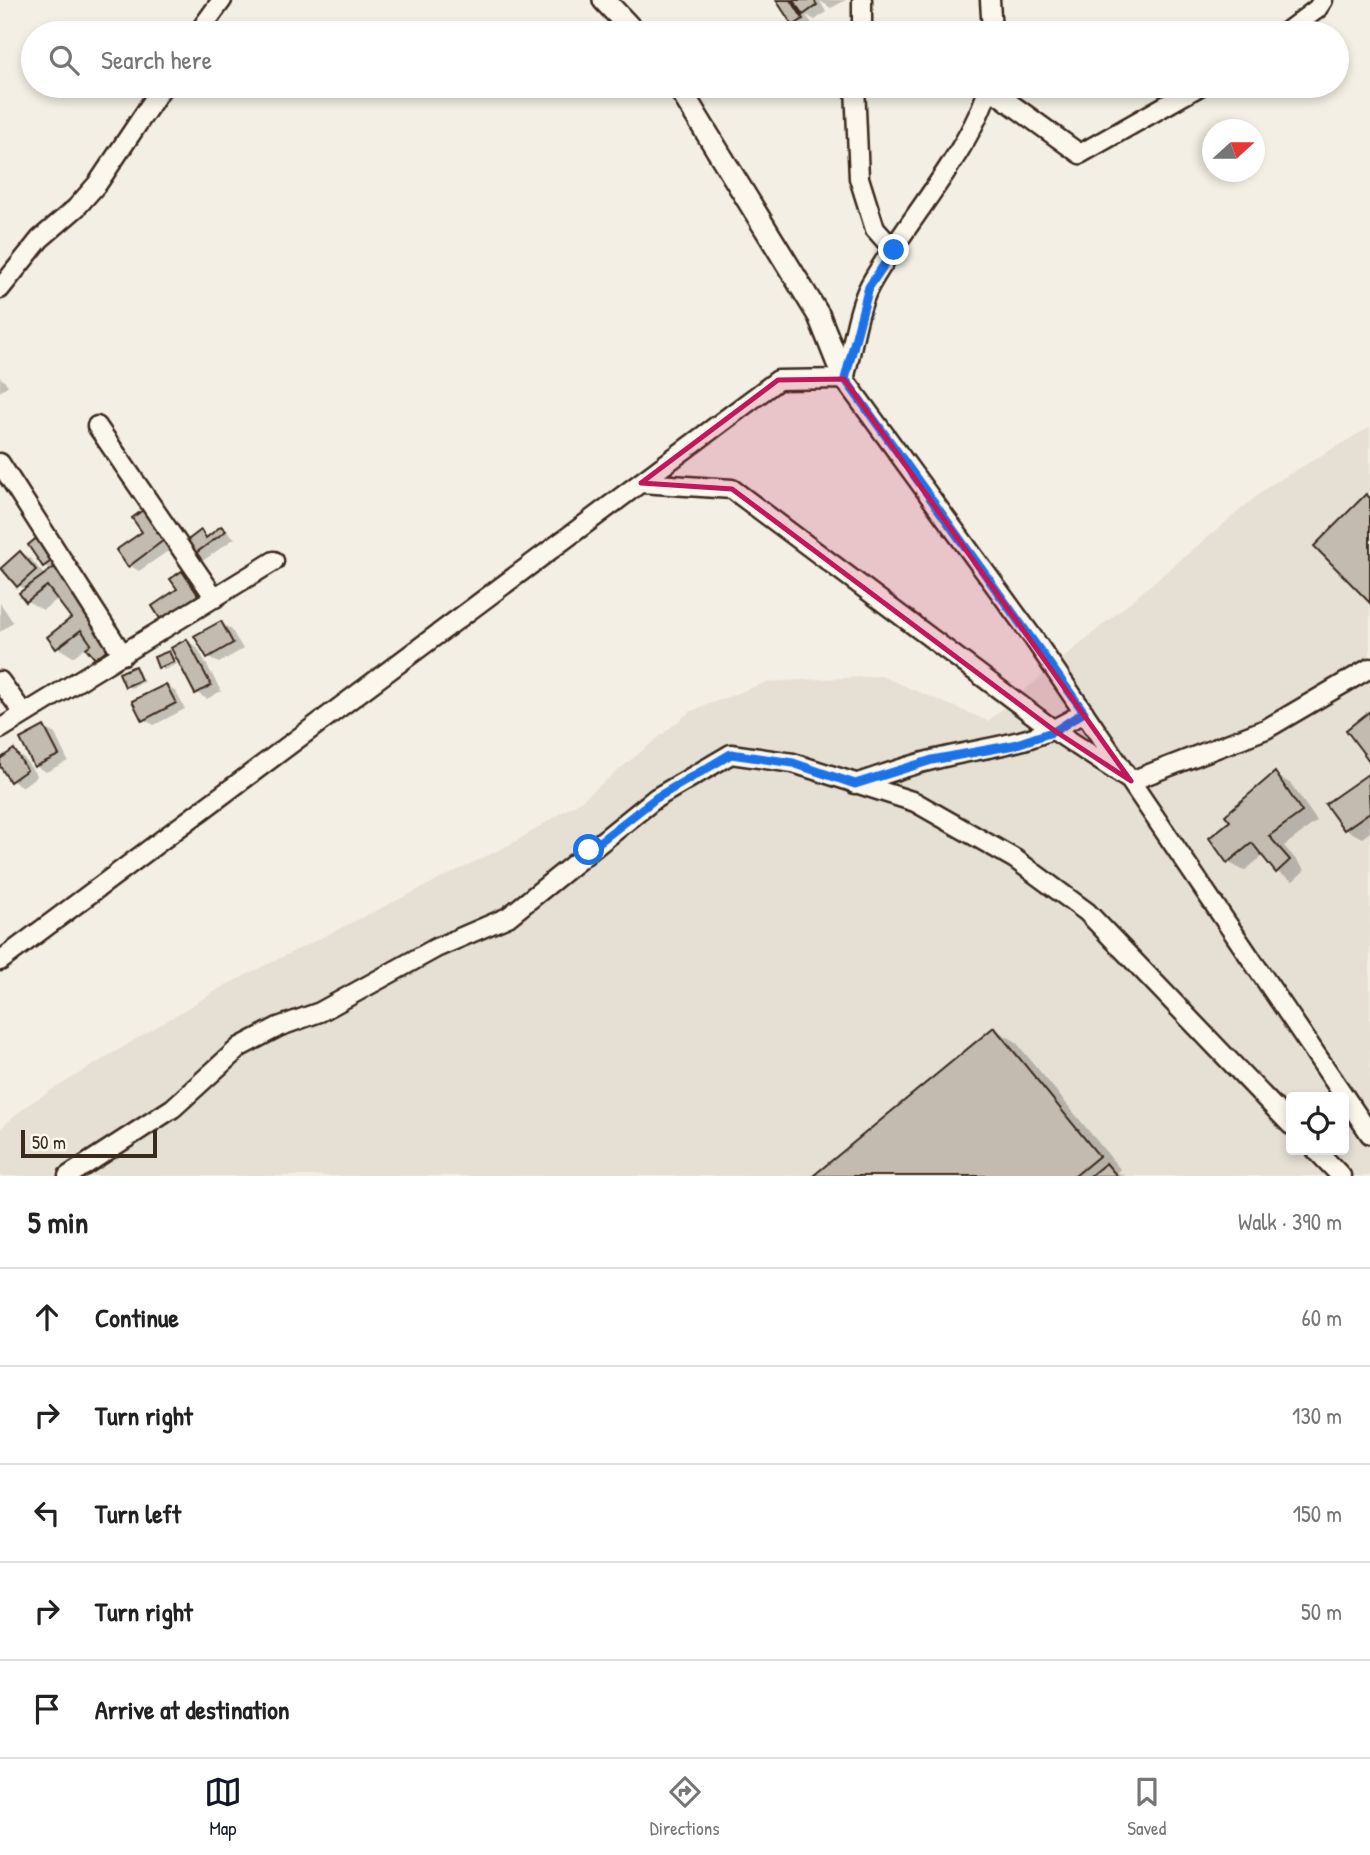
<!DOCTYPE html>
<html lang="en">
<head>
<meta charset="utf-8">
<style>
	:root { --surface:#fff; --page:#f2f2f2; --text:#222; --muted:#767676; --line:#e0e0e0; --accent:#111827 }
	body { margin:0; font-family:"Patrick Hand",sans-serif; background:var(--page); color:var(--text) }
	.controls { position:absolute; right:21px; bottom:21px; display:grid; overflow:hidden; border-radius:7px; box-shadow:0 4px 10px #0003 }
	.controls button { width:63px; height:63px; display:grid; place-items:center; padding:0; border:0; border-bottom:2px solid var(--line); background:var(--surface); color:var(--text); font:35px sans-serif }
	.compass { position:absolute; left:1202px; top:119px; width:63px; height:63px; border-radius:50%; background:var(--surface); box-shadow:0 4px 10px #0003; rotate:69deg }
	.scale { position:absolute; left:21px; bottom:18px; width:136px; box-sizing:border-box; padding-left:7px; border:4px solid #3b2a1e; border-top:0; font-size:19px; line-height:24px; white-space:nowrap; color:#3b2a1e; -webkit-text-stroke:5px #fbf7ec; paint-order:stroke }
	.stop { position:absolute; width:21px; height:21px; margin:-16px; border:5px solid #1a73e8; border-radius:50%; background:#fff }
	.stop.end { background:#1a73e8; border-color:#fff; box-shadow:0 2px 7px #0008 }
	.list { margin:0; padding:0; list-style:none }
	h2 { display:flex; justify-content:space-between; align-items:center; height:91px; margin:0; padding:0 28px; font-size:30px }
	h2 small { font-size:23px; font-weight:400; color:var(--muted) }
	.list li { display:grid; grid-template-columns:46px 1fr auto; gap:21px; align-items:center; box-sizing:border-box; height:98px; padding:0 28px; border-top:2px solid var(--line) }
	.list b { display:block; font-size:26px; white-space:nowrap }
	.list em { font-size:23px; font-style:normal; color:var(--muted) }
	.icon { flex:none; width:38px; height:38px; fill:none; stroke:currentColor; stroke-width:2; stroke-linecap:round; stroke-linejoin:round }
	.map { position:relative; flex:none; width:1370px; height:1176px; overflow:hidden }
	.search { position:absolute; background:var(--surface); box-shadow:0 4px 10px #0003; left:21px; right:21px; top:21px; height:77px; display:flex; align-items:center; gap:18px; box-sizing:border-box; padding:0 24px; border-radius:38px; color:var(--muted); font-size:26px }
	.sheet { height:581px; background:var(--surface) }
	nav { display:flex; justify-content:space-around; align-items:center; box-sizing:border-box; height:98px; border-top:2px solid var(--line); background:var(--surface); font-size:19px; color:var(--muted) }
	nav a { display:grid; justify-items:center; gap:4px }
	nav .on { color:var(--accent) }
	.map>svg:first-child { display:block }
</style>
</head>
<body>
<div class="map">
<svg width="1370" height="1176" viewBox="0 0 1370 1176">
	<rect width="100%" height="100%" fill="#f3efe4"/>
	<filter id="ink" filterUnits="userSpaceOnUse"><feTurbulence type="fractalNoise" baseFrequency=".0143" numOctaves="2"/><feDisplacementMap in="SourceGraphic" scale="14" xChannelSelector="R" yChannelSelector="G"/><feConvolveMatrix kernelMatrix="1 2 1 2 8 2 1 2 1" color-interpolation-filters="sRGB"/></filter>
	<g filter="url(#ink)">
		<path fill="#e5dfd4" fill-rule="evenodd" d="M1370 427V1176H0V1129L29 1104 224 986 515 842 582 800 691 711 767 682 881 676 988 721 1269 486ZM1291 1097H1344V1150H1291Z"/>
		<path fill="#0003" d="M778 0H846L831 8 820 1 826 12 815 20 806 15 813 25 805 30 794 24Z
			M0 377 8 385 0 392Z
			M143 512 153 518 174 547 139 571 129 565 144 532Z
			M222 528 235 538 204 560 194 554 201 532 209 537Z
			M40 539 129 654 112 667 96 658 87 646 73 657 57 647 74 618 59 598 43 610 27 601 26 590 18 585 21 553 31 559 45 576 52 570 44 565Z
			M182 573 192 579 207 601 173 624 162 618 179 590Z
			M0 603 13 622 0 632Z
			M221 623 231 629 243 649 219 663 208 657Z
			M187 641 197 647 221 691 207 699 197 693Z
			M169 653 177 664 164 670 160 667Z
			M135 668 144 682 131 688 126 685Z
			M166 686 176 692 185 709 154 725 143 719Z
			M44 728 55 734 68 761 46 772 35 766Z
			M14 752 24 758 37 776 22 787 11 780 0 763Z
			M1275 774 1291 784 1317 821 1284 846 1305 870 1293 881 1277 872 1264 855 1244 871 1228 862 1233 821Z
			M1368 776 1370 832 1362 838 1345 829 1328 804Z
			M994 1029 1015 1041 1120 1169 1117 1172 1125 1176H815Z"/>
		<path fill="#c3bbb0" stroke="#3b2a1e" stroke-width="2" d="M776 0H791L803 19 793 26Z
			M793 0H814L817 5 803 15Z
			M1366 494 1370 498V603L1314 546Z
			M143 510 164 540 128 567 116 550 142 532 132 518Z
			M221 526 226 531 193 555 184 543 201 530 206 538Z
			M39 536 55 558 43 567 28 545Z
			M20 551 36 570 17 587 1 568Z
			M56 566 114 644 95 659 86 648 91 644 81 630 56 649 47 637 71 618 47 586 26 602 19 593Z
			M182 571 198 595 161 620 152 606 177 589 170 579Z
			M221 621 233 643 207 658 194 636Z
			M187 639 211 685 195 694 171 648Z
			M169 651 174 662 158 668 154 657Z
			M135 666 141 680 125 687 119 673Z
			M166 684 176 703 142 721 132 701Z
			M1370 711V762L1346 730Z
			M44 726 59 755 34 767 20 739Z
			M14 749 27 770 10 782 0 766V759Z
			M1275 772 1302 812 1269 836 1290 860 1276 873 1252 843 1227 863 1209 838 1230 821 1225 815Z
			M1368 774 1370 812 1344 830 1325 804Z
			M994 1027 1099 1156 1075 1176H813Z
			M1106 1163 1117 1176H1090Z"/>
		<g fill="none" stroke-linecap="round" stroke-linejoin="round">
			<g stroke="#3b2a1e" stroke-width="23">
				<path id="minor" d="M862 0V33
					M990 0 992 33
					M198 33 222 0
					M1285 33 1317 9 1323 0
					M855 86 859 178 875 229 894 250
					M989 88 1080 154 1200 86
					M0 289 40 239 76 208 98 183 163 86
					M844 379C852 351 857 309 870 285 904 224 971 151 989 86
					M97 426 215 598
					M0 463 123 655
					M641 483 732 489 1055 731 1131 781 1266 729 1370 668
					M0 681 24 714
					M0 729 274 561
					M855 784C880 776 906 766 932 760 991 745 1031 747 1084 712
					M0 961 778 380 844 379 1034 639 1370 1134
					M1316 1150 1341 1176
					M68 1176 173 1108 240 1047 278 1027 320 1012 436 948 508 917 656 798 731 754 793 763 915 802 1015 859 1087 912 1291 1125"/>
			</g>
			<g stroke="#3b2a1e" stroke-width="26">
				<path id="tertiary" d="M604 0 635 33
					M678 86 819 316 844 379"/>
			</g>
			<use href="#minor" stroke="#fbf7ec" stroke-width="18"/>
			<use href="#tertiary" stroke="#fbf7ec" stroke-width="21"/>
		</g>
	</g>
	<g fill="none" stroke-linecap="round" stroke-linejoin="round" filter="url(#ink)">
		<path stroke="#1a73e8" stroke-width="9" d="M589 850 656 798 731 754 793 763 855 784 932 760 1014 745 1055 731 1084 712 845 379 869 287 894 250"/>
	</g>
	<path fill="#c2185b" fill-opacity="0.2" stroke="#c2185b" stroke-width="5" stroke-linejoin="round" d="M844 379 1131 781 1055 731 732 489 641 483 778 380Z"/>
</svg>
<div class="controls">
<button><svg class="icon" aria-label="locate" viewBox="0 0 24 24"><circle cx="12" cy="12" r="6"/><path d="M12 2v4M12 18v4M2 12h4M18 12h4"/></svg></button>
</div>
<svg class="compass" viewBox="-18 -18 36 36"><path d="M0-13l5 13h-10z" fill="#e53935"/><path d="M0 13l5-13h-10z" fill="#767676"/></svg>
<div class="scale">50 m</div>
<div class="stop" style="left:589px;top:850px"></div>
<div class="stop end" style="left:894px;top:250px"></div>
<div class="search"><svg class="icon" aria-label="search" viewBox="0 0 24 24"><circle cx="10" cy="10" r="6"/><path d="M15 15l6 6"/></svg>Search here</div>
</div>
<section class="sheet">
<h2>5 min<small>Walk · 390 m</small></h2>
<ul class="list">
<li><svg class="icon" aria-label="ahead" viewBox="0 0 24 24"><path d="M12 20V5M6 11l6-6 6 6"/></svg><div><b>Continue</b></div><em>60 m</em></li>
<li><svg class="icon" aria-label="right" viewBox="0 0 24 24"><path d="M7 20v-9h11M14 6l5 5-5 5"/></svg><div><b>Turn right</b></div><em>130 m</em></li>
<li><svg class="icon" aria-label="left" viewBox="0 0 24 24"><path d="M17 20v-9H6M10 6l-5 5 5 5"/></svg><div><b>Turn left</b></div><em>150 m</em></li>
<li><svg class="icon" aria-label="right" viewBox="0 0 24 24"><path d="M7 20v-9h11M14 6l5 5-5 5"/></svg><div><b>Turn right</b></div><em>50 m</em></li>
<li><svg class="icon" aria-label="arrive" viewBox="0 0 24 24"><path d="M6 21V4h12l-3 4 3 4H6"/></svg><div><b>Arrive at destination</b></div></li>
</ul>
</section>
<nav>
<a class="on"><svg class="icon" aria-label="map" viewBox="0 0 24 24"><path d="M3 6l6-2 6 2 6-2v14l-6 2-6-2-6 2zM9 4v14M15 6v14"/></svg>Map</a>
<a><svg class="icon" aria-label="directions" viewBox="0 0 24 24"><path d="M12 3l9 9-9 9-9-9zM9 14v-3h6M13 9l2 2-2 2"/></svg>Directions</a>
<a><svg class="icon" aria-label="saved" viewBox="0 0 24 24"><path d="M7 4h10v16l-5-4-5 4z"/></svg>Saved</a>
</nav>
</body>
</html>
